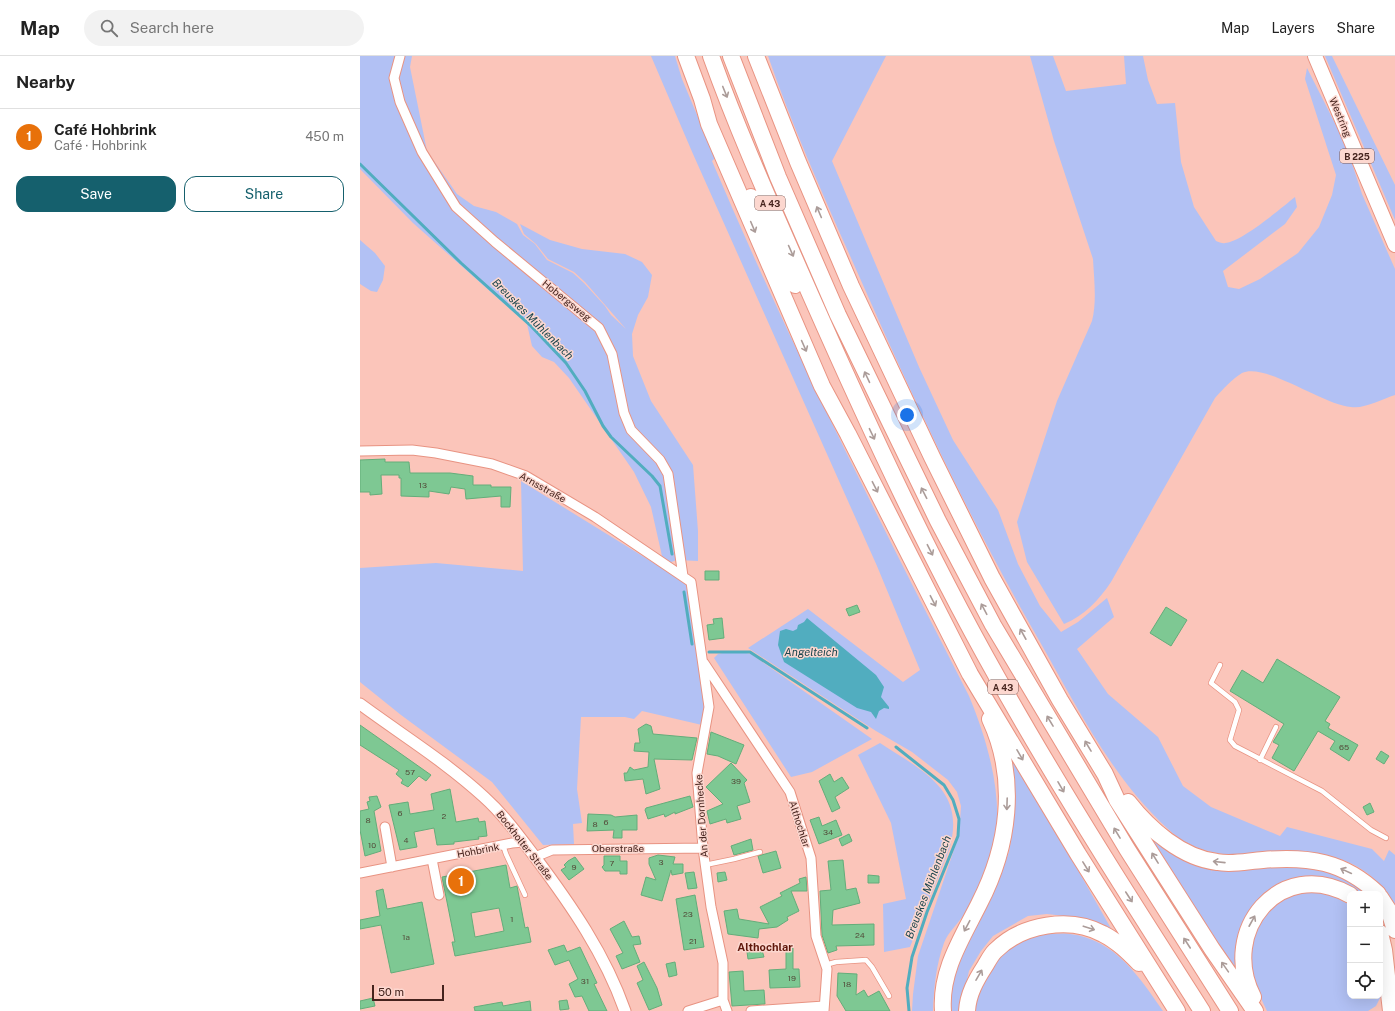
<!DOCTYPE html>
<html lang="en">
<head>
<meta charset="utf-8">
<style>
	:root { --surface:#fff; --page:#f2f2f2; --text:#222; --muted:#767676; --line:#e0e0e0; --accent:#15606d }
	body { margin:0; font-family:"Public Sans",sans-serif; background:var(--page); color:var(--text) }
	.controls { position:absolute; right:12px; bottom:12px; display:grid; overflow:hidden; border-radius:8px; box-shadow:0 4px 16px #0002 }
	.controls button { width:36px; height:36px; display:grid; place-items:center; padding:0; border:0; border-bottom:1px solid var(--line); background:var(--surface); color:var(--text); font:20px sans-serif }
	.scale { position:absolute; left:12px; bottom:10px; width:72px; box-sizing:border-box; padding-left:4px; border:2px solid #45231d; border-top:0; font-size:11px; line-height:14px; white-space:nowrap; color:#45231d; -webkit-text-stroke:3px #fcd7cf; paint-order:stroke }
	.you { position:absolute; left:547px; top:359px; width:14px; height:14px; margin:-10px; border:3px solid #fff; border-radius:50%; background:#1a73e8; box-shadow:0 0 0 6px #1a73e833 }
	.badge { display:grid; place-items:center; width:26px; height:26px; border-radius:50%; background:var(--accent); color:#fff; font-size:13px; font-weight:700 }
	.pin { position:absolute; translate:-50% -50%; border:2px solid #fff; box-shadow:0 1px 4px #0006 }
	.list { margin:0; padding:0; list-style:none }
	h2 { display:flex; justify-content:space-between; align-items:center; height:52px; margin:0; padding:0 16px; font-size:17px }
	h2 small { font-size:13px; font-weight:400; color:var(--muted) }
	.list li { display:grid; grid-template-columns:26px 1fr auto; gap:12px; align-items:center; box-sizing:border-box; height:56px; padding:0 16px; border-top:1px solid var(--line) }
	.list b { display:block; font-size:15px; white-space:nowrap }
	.list p { margin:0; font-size:13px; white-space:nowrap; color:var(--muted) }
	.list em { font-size:13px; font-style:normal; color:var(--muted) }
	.actions { display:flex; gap:8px; padding:12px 16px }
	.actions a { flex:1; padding:9px 0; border:1px solid var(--accent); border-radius:12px; text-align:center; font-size:14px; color:var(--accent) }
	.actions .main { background:var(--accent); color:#fff }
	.icon { flex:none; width:22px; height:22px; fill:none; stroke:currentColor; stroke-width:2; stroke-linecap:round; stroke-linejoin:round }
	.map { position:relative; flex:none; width:1035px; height:955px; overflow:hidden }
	header { display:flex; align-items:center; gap:24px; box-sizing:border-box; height:56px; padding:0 20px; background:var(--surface); border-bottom:1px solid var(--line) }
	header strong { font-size:19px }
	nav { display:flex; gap:22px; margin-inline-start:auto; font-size:14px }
	.search { width:280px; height:36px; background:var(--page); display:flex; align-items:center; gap:10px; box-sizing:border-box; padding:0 14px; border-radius:22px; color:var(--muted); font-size:15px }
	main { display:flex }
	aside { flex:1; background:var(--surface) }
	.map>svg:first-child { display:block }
</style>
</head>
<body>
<header>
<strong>Map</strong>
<div class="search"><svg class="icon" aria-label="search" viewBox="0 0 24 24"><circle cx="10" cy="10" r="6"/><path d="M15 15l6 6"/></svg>Search here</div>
<nav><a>Map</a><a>Layers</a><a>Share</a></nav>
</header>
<main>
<aside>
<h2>Nearby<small></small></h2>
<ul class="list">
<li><span class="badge" style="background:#e8710a">1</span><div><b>Café Hohbrink</b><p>Café · Hohbrink</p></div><em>450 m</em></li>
</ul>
<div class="actions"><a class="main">Save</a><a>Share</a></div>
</aside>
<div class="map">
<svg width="1035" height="955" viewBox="0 0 1035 955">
	<rect width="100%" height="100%" fill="#fbc5ba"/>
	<path fill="#b2c1f4" d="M0 0H52L50 11 67 95 97 138 114 150 136 156 157 168 163 179 175 188 187 204 213 217 224 227 245 250 251 259 266 273 225 226 214 216 188 203 176 188 164 178 160 168 190 184 222 193 265 198 282 206 292 219 288 241 278 259 272 278 273 300 291 345 333 409 338 475V505L317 504 308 507 302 500 291 451 274 416 209 322 194 306 182 301 172 290 167 268 53 167 0 113Z
		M291 0H315L322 23 355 102 352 105C429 287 519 464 609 640 630 690 650 761 627 814 620 828 613 843 605 857 599 867 588 876 584 887 576 909 574 931 573 955H552L553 938 558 900 599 779 601 750 597 736 588 724 552 696 516 675 388 592 448 553 543 626 560 614 517 510 333 98Z
		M408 0H526L472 105 559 311 593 384 638 454 658 508 680 550 701 576 718 566 747 542 754 561 717 593 748 638 798 681 823 730 851 751 920 780 927 771 1012 793 1024 805 1029 794 1035 799V852C1027 840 1019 826 1007 817 947 772 867 828 808 773 752 722 717 651 680 586 612 468 554 345 499 220 467 148 434 75 408 0Z
		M670 0H693L706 35 766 28 764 0H783L788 24 797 48 815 47 821 106 834 151 856 185C859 186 863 188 865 187 882 186 921 152 935 141L937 151 925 168 863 215 868 231 879 233 900 223 938 197 959 171 972 139 976 119 945 23 947 12 986 89 1002 138 1035 213V339C1022 343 1005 353 991 351 963 349 905 306 882 317 872 323 863 333 855 342L751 526C738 545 725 559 704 568L667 506 657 466 697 345 732 265C737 245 734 223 733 203L694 85Z
		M965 0H972L1035 129V164Z
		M0 184 15 197 25 210 23 224 17 236 11 235 0 228Z
		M161 425 323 525 328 532 339 601 345 655 342 669 282 655 274 663 265 661H221L217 733 222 767 213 768 214 788 183 789 132 726 41 659 0 626V512L76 507 163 515Z
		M367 596H381L391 598 512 683 452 716 431 721 354 602 358 598Z
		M520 687C564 716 607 734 589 794L550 891 524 896 523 848 546 843 531 767 498 699Z
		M653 707 667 724 753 876 721 862 687 858 668 860 633 880 621 895 609 915 600 955H586L592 910 639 822 649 796 654 765Z
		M783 771 851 809V817L852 809 922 808 974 814 1011 838 911 836 879 920Z
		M952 835 965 836 990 849V940H1020V927L1023 942H1020L1016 950 1008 955H907C900 940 888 916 890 900 893 861 914 841 952 835Z
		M686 878C694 878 702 877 710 878 755 883 780 922 803 955H612L629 909 661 884Z"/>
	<path fill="#51adbf" d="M447 562 516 619 524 631 521 641 529 651V653L524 652 519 655 516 663 511 656 497 652 424 606 418 589 420 575 426 573 433 575 437 573 438 569 444 566Z"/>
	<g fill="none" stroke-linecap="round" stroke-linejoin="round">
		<path stroke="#51adbf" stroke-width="3" d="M0 108 101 207 171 270 206 307 225 335 243 370 251 381 292 420 300 430 312 498
			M324 536 332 588
			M349 596H390L507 672
			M536 691 584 729 593 744 599 763 598 780 567 856 552 901 547 932 549 955"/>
	</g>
	<path fill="#7ec893" stroke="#64ad7a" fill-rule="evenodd" d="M25 403V406H49L50 417H90L113 420V429H131V431H151L150 451H141V440L106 443 105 433 91 431 89 438 69 435V441L41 440V422H39V419H21L22 438 10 439V436H0V404Z
		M345 515H359V524H345Z
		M497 549 500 556 489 560 486 553Z
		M806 551 827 564 811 590 790 577Z
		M362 562 364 582 349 584 347 569 354 568 353 563Z
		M917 603 980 641 965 665 970 668 968 672 998 689 989 705 970 693 975 685 958 675 934 715 912 702 919 689 913 686 924 668 870 635 882 614 903 627Z
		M286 668 291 670 293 678 337 682 332 704 294 703 300 733 286 738 283 723 265 725 264 717H267L270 711 274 714 288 711 289 696 274 695 275 687H280L278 673Z
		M0 669 71 719 66 725 59 720 48 731 41 727 43 724 36 718 39 714 0 689Z
		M351 676 384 689 376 708 358 700 347 698Z
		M1021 695 1029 700 1024 708 1016 703Z
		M371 707 387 724 384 727 390 746 377 750 381 763 367 767 366 763 350 768 347 755 363 748 346 731Z
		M470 718 474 726 482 721 489 732 475 741 480 752 472 756 459 725Z
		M90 733 96 766 118 762 119 766 125 765 127 780 118 781 119 783 94 786V788L77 789 74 772 54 776 57 791 40 794 29 749 48 746 50 758 74 754 71 738Z
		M17 740 21 751 14 755 21 795 5 800 0 774V755L9 753 7 746 10 745 9 741Z
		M330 740 333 751 315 758V756L305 761 304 758 288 763 285 754 286 752Z
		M1010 747 1014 756 1007 759 1003 751Z
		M228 758 251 759 255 761 277 759V774H262V782H253L254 774 227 775Z
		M459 761 462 770 476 764 482 779 459 788 450 764Z
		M489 778 492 785 482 790 479 783Z
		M391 783 393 794 374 799 371 790Z
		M416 795 421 812 403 817 398 800Z
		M298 799 315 801 313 808H323V817L312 819 311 814 302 845 281 839 286 821 296 824 289 808V802Z
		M244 800H260V805H267V818H260V815H245L242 811 244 809Z
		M215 801 224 813 209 824 201 814 206 811 204 809 208 805Z
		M483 804 486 834 496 832 500 847 473 854 472 869 514 868V889L476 890 477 894 468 897 462 879 460 835 471 834 468 805Z
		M146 809 150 832 157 830 165 872 168 871 171 886 95 900 92 886H95L82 821ZM139 852 144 875 115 881 111 857Z
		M334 816 337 832 328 833 325 817Z
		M365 816 367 824 358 826 357 817Z
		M508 819 519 820V827H508Z
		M446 821 447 835H431L439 855 427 861 428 864 417 871 399 873 398 882 368 878 364 855 377 853 379 863 409 868 400 851 422 840 420 837 440 827 439 823Z
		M23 833 27 853 62 846 74 908 31 917 21 869 0 873V864L20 860 16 835Z
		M335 839 344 891 324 894 316 843Z
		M264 865 272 881 279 880 281 888 273 889 280 906 262 913 256 900 263 897 250 873Z
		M204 889 207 896 220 891 237 927 234 928 247 955H229L222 940 215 941 209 928 218 923 209 904 195 909 188 894Z
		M426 892H433V913H439L440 931 410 932 409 914 426 913Z
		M402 894 404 901 388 903 387 896Z
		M284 906 297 932 302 949 289 954 277 927 283 924 277 910Z
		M315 906 317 919 309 921 306 908Z
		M383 915 384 935 404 934 405 948 372 950 369 916Z
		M478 917 497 918 496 939 504 934 508 941 519 935 530 955H486L477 940Z
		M13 942 15 950 0 953V945Z
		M207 944 209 953 200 954 199 945Z
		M170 945 171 955H115L114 951 142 946 143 950Z"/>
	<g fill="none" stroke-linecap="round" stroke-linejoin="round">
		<g stroke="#e89382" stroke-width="6">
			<path id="service" d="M860 609 851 627 875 646 879 654 870 684 875 690 962 735 1011 774 1026 782
				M900 704 916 671
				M143 789 146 798 165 839
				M345 809 374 803 400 796
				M465 909 476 906 506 904 512 911 529 940"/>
		</g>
		<g stroke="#e89382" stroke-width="11">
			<path id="minor" d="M40 0 34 22 40 46 62 96 96 151 135 186 239 272 252 298 264 357 271 374 300 404 308 418 323 520
				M0 395 52 394 76 397 132 408 166 420 235 461 331 526 349 651 337 717 343 792 351 851 363 907V944L367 955
				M344 607 430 736 451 802 456 880 467 913 464 955
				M25 771 32 811
				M175 801 192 794 343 792
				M72 803 79 839
				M0 817 152 787 164 786
				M328 955 363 944
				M391 955 464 950"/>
		</g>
		<g stroke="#e89382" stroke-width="13">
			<path id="tertiary" d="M0 648C42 679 86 706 124 741 144 759 159 780 175 801 211 849 245 898 265 955"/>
		</g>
		<g stroke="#e89382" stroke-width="16">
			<path id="primary" d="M955 0 1035 189"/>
		</g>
		<g stroke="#e89382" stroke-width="18">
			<path id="motorway" d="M326 0 342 43 349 68 462 330 488 378 610 618 718 798 817 955
				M351 0C380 81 416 160 451 240 511 376 574 512 649 642 710 749 776 852 842 955
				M371 0 418 121 478 259 578 465 633 569 767 793 870 955
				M396 0 438 106 491 230 572 401 632 522 700 644 745 718 757 744 852 893 895 955
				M391 141 435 229
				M768 746C789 773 822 802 857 806 872 809 888 805 903 804 948 800 984 805 1018 838
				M1020 841 1029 855 1035 874
				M1020 877 1024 894 1031 955
				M893 941C859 875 920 800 990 839
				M583 955C580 915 602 882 619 848 649 790 658 723 630 663
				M607 955C608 938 616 924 625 910 628 905 631 899 635 895 662 868 710 860 743 878 757 885 768 896 779 907"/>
		</g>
		<use href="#service" stroke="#fff" stroke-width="4.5"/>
		<use href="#minor" stroke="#fff" stroke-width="9"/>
		<use href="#tertiary" stroke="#fff" stroke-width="11"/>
		<use href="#primary" stroke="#fff" stroke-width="14"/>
		<use href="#motorway" stroke="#fff" stroke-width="16"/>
	</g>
	<defs><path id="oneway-shaft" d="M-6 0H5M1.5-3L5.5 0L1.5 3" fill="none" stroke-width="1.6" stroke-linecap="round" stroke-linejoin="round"/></defs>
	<g stroke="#ab9c99">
		<use href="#oneway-shaft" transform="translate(365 36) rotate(68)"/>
		<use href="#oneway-shaft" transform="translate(459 156) rotate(-113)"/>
		<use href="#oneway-shaft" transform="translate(393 171) rotate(67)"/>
		<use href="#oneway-shaft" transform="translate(431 195) rotate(66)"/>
		<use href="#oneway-shaft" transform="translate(444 290) rotate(66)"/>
		<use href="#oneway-shaft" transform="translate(507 321) rotate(-115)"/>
		<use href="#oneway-shaft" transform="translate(512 378) rotate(64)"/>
		<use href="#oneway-shaft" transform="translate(515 431) rotate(63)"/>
		<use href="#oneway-shaft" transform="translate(564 437) rotate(-117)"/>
		<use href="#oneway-shaft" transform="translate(570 494) rotate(63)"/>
		<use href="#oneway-shaft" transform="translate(573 545) rotate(63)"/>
		<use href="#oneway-shaft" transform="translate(624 553) rotate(-118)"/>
		<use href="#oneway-shaft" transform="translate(663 578) rotate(-119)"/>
		<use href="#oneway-shaft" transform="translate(690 665) rotate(-121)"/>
		<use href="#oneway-shaft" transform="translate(728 690) rotate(-121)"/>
		<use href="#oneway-shaft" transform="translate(660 699) rotate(60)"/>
		<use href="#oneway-shaft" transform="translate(701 731) rotate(60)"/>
		<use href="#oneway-shaft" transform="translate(647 748) rotate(92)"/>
		<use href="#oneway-shaft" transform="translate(757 777) rotate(-121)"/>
		<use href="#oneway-shaft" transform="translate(795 802) rotate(-122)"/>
		<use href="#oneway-shaft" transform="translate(859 806) rotate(-174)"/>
		<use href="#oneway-shaft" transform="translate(726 811) rotate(58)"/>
		<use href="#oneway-shaft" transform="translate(986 815) rotate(-155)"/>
		<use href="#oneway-shaft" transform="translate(769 841) rotate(57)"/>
		<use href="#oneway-shaft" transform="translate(892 865) rotate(-61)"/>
		<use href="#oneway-shaft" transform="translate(607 870) rotate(118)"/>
		<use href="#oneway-shaft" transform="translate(729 872) rotate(18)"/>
		<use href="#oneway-shaft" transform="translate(827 887) rotate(-123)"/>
		<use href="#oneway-shaft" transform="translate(865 911) rotate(-125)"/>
		<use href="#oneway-shaft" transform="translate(619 919) rotate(-60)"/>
	</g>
	<g text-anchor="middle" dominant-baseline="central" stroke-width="3" stroke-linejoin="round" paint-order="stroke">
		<g font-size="8" fill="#534c3a">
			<text x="63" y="429">13</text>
			<text x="984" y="691">65</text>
			<text x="50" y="716">57</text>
			<text x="376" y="725">39</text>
			<text x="40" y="757">6</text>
			<text x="84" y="760">2</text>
			<text x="8" y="764">8</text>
			<text x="246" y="766">6</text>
			<text x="235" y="768">8</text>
			<text x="468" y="776">34</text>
			<text x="46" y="784">4</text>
			<text x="12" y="789">10</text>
			<text x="301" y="806">3</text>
			<text x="252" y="807">7</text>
			<text x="214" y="811">9</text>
			<text x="328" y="858">23</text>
			<text x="152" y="863">1</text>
			<text x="500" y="879">24</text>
			<text x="46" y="881">1a</text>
			<text x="333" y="885">21</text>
			<text x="432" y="922">19</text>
			<text x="225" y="925">31</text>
			<text x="487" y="928">18</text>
		</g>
		<g fill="#fcd7cf" stroke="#7c5952" stroke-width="1">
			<rect x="980" y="93" width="34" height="14" rx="3"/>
			<rect x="395" y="140" width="30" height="14" rx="3"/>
			<rect x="628" y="624" width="30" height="14" rx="3"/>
		</g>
		<g font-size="9" font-weight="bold" fill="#45231d">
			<text x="997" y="100">B 225</text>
			<text x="410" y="147">A 43</text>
			<text x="643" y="631">A 43</text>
		</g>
		<g font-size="10" fill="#45231d" stroke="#fcd7cf">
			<text transform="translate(981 61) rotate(67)">Westring</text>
			<text transform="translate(207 244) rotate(39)">Hobergsweg</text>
			<text transform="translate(183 431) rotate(29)">Arnsstraße</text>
			<text transform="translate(341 760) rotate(-94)">An der Dornhecke</text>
			<text transform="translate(440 768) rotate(72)">Althochlar</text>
			<text transform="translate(165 789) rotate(52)">Bockholter Straße</text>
			<text x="258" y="792">Oberstraße</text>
			<text transform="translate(118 794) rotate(-11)">Hohbrink</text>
		</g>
		<g font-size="11" font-style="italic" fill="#1c464f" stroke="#fcd7cf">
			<text transform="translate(173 263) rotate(45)">Breuskes Mühlenbach</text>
			<text x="451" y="596">Angelteich</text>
			<text transform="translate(568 831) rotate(-69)">Breuskes Mühlenbach</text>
		</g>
		<g font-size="11" font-weight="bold" fill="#5f170b" stroke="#fcd7cf">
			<text x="405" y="891">Althochlar</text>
		</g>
	</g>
</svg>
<div class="controls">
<button>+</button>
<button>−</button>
<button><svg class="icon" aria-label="locate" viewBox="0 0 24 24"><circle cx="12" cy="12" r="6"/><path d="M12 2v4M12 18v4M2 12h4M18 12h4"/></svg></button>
</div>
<div class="scale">50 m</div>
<div class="you"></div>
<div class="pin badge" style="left:101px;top:825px;background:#e8710a">1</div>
</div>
</main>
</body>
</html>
